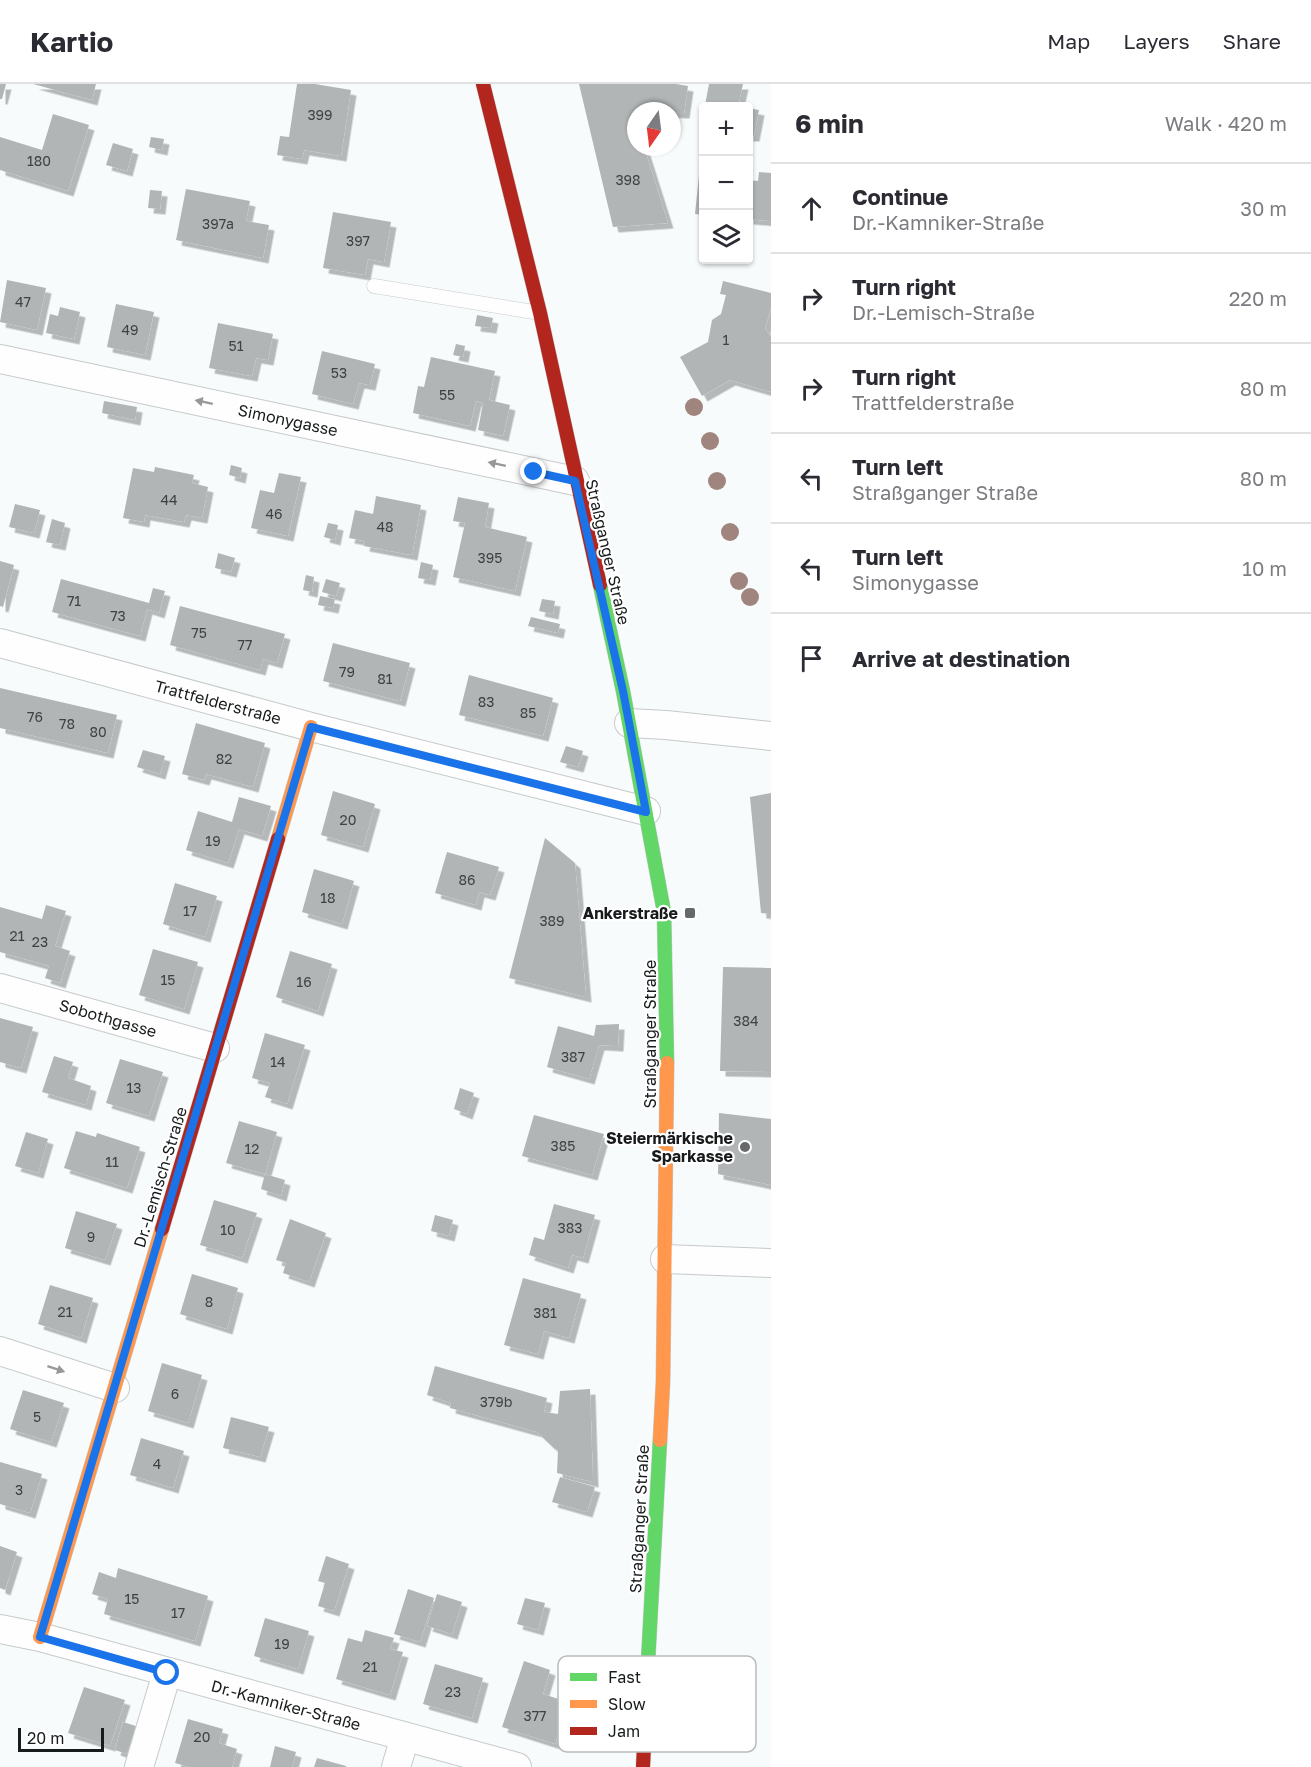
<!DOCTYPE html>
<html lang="en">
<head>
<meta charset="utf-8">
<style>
	:root { --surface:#fff; --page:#f2f2f3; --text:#2b2b33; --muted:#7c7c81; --line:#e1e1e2 }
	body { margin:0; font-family:"Golos Text",sans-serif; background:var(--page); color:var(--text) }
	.controls { position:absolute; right:18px; top:18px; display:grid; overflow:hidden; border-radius:6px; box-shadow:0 2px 4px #0004 }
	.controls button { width:54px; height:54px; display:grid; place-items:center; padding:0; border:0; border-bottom:2px solid var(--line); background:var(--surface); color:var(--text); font:30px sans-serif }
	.compass { position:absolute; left:627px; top:18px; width:54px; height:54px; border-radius:50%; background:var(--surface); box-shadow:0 2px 4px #0004; rotate:194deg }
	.scale { position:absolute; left:18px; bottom:15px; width:86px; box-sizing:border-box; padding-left:6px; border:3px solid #181b1c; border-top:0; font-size:16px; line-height:21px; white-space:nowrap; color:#181b1c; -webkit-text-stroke:4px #fff; paint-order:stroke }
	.stop { position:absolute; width:18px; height:18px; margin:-14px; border:4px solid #1a73e8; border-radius:50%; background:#fff }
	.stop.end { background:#1a73e8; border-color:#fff; box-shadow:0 2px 6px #0008 }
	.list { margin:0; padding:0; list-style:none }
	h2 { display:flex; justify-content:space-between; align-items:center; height:78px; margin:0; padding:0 24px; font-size:26px }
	h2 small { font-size:20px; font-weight:400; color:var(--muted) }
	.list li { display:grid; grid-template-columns:39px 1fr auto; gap:18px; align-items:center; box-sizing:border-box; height:90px; padding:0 24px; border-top:2px solid var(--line) }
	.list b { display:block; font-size:22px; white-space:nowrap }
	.list p { margin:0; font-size:20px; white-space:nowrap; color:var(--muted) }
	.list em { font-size:20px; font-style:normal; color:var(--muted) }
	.icon { flex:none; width:33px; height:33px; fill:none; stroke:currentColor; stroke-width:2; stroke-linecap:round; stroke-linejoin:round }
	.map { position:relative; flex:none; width:771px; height:1683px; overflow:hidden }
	header { display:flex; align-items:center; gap:36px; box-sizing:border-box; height:84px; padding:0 30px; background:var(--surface); border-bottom:2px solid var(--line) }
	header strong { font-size:28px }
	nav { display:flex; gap:33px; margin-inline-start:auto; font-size:21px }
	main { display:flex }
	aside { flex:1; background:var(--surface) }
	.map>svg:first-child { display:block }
</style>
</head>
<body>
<header>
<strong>Kartio</strong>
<nav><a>Map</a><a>Layers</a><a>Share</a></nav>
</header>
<main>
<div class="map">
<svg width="771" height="1683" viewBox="0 0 771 1683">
	<defs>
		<filter id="shadow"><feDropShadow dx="5.5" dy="5.5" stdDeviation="0" flood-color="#0004"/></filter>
	</defs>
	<rect width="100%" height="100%" fill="#f7fbfc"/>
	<path fill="#b2b5b6" filter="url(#shadow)" d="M0 0H6L2 15H0Z
		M33 0H96L92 16Z
		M297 0H315L351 6 341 72 304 66 302 75 277 71 280 52 289 53Z
		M579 0H676L688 2 684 29 636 27 635 33 636 63H644L668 139 613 143Z
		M709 0H743L738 22 705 21Z
		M748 24 759 26 754 52H748Z
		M53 30 89 41 68 107 0 86V53L42 66Z
		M151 53 164 55 162 66 149 63Z
		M113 59 133 65 127 87 106 81Z
		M759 88 771 89V137L748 135V96L758 97Z
		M699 91 704 92V131L695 130Z
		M186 105 250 117 246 137 269 141 263 174 176 156Z
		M150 106 162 107 160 125 148 124Z
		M333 128 391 138 384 178 368 175 365 191 323 184Z
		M7 196 46 204 37 246 0 238Z
		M723 197 771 209V224L765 244 771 253V308L730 296 702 312 680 273 708 258 712 236 721 230 726 211 720 210Z
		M116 220 154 228 145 271 107 263Z
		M60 223 80 228 74 255 46 249 50 230 58 232Z
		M477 231 493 234 491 244 475 242Z
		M218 239 273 250 268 276 256 274 252 292 209 284Z
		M456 260 465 262 463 273 453 271Z
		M322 267 375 280 370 301 359 299 353 320 312 310Z
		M431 273 495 287 489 316 510 321 503 352 478 346 483 319 476 317 470 342 413 329 418 302 424 303Z
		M104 317 137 323 135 336 102 329Z
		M231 381 242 384 240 394 229 391Z
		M155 383 194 391 192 399 208 403 202 434 186 431 184 438 145 431 144 438 123 434 133 384 154 388Z
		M279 389 301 393 288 452 251 444 260 406 274 409Z
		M376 412 421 421 412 471 364 462 365 457 349 454 355 426 373 430Z
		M458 413 489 419 485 443 527 453 515 507 453 493 465 439 453 437Z
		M15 420 40 426 34 449 9 443Z
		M52 435 65 439 60 461 46 458Z
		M328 439 338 441 335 456 324 453Z
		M218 469 235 474 231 488 215 484Z
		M0 477 14 481 3 523 0 522Z
		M421 478 433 481 430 496 418 494Z
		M306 491 314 493 312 508 303 506Z
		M61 495 149 519 153 504 165 507 159 529 147 525 140 552 52 528Z
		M326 495 340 499 336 512 322 508Z
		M320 512 335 515 333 524 318 521Z
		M542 515 555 517 553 530 539 527Z
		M180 522 285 550 277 579 263 575 260 586 170 561Z
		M531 533 560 540 558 549 528 542Z
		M333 559 410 579 400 617 323 597Z
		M469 591 553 614 543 652 459 631Z
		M0 604 117 631 108 669 0 644Z
		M196 639 265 659 253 703 206 690 204 696 182 690Z
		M566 662 583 667 578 683 560 678Z
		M143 666 165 672 160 690 137 683Z
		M333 707 375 720 363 763 321 751Z
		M771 709V830L761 829 750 713Z
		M239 713 271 722 262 752 239 745 228 779 186 766 198 727 232 738Z
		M545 754 575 779 586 913 509 894Z
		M447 768 499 783 490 811 479 808 476 821 435 809Z
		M314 785 354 797 342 840 302 828Z
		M175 799 217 812 205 853 163 840Z
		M46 821 66 827 55 862 70 867 60 899 45 894 49 882 0 868V823L42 835Z
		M153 865 198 878 184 925 139 911Z
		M290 867 332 880 318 927 276 913Z
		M723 883 771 884V988L720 987Z
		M0 934 33 943 21 984 0 978Z
		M619 940 618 962 599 961 589 995 547 983 558 942 594 952 596 941Z
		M265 949 305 961 287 1020 265 1013 270 999 252 994Z
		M54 972 73 978 68 994 91 1002 86 1021 42 1008Z
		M120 975 163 988 149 1032 106 1019Z
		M460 1004 474 1009 467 1030 454 1025Z
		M719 1029 771 1035V1101L718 1090Z
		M534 1031 604 1050 592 1091 522 1072Z
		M239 1037 277 1048 265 1090 226 1079Z
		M76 1047 96 1053 97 1049 140 1063 127 1104 64 1084Z
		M26 1048 48 1055 38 1089 15 1082Z
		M265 1090 285 1096 281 1112 261 1105Z
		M214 1116 257 1129 242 1174 200 1161Z
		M554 1120 595 1131 583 1174 572 1171 568 1184 529 1171 534 1153 544 1156Z
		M76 1127 117 1140 105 1176 65 1164Z
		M435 1131 453 1136 449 1152 431 1147Z
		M290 1135 326 1149 309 1198 283 1189 286 1179 276 1176Z
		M192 1190 238 1204 227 1245 180 1230Z
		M523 1194 581 1210 569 1254 544 1247 538 1270 504 1261Z
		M50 1201 93 1214 81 1254 38 1240Z
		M162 1279 202 1291 188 1339 148 1327Z
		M435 1282 547 1314 544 1328 558 1330 560 1307 590 1305 593 1398 557 1389 558 1366 555 1365 537 1348 450 1324 451 1319 427 1311Z
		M23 1306 64 1319 51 1358 10 1345Z
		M231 1333 269 1343 260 1373 223 1364Z
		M141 1354 184 1367 173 1404 130 1391Z
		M0 1378 42 1390 30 1429 0 1420Z
		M560 1393 595 1403 587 1428 552 1418Z
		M0 1462 17 1468 5 1506 0 1504Z
		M326 1472 349 1480 334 1527 318 1522 325 1499 318 1497Z
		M118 1484 208 1512 195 1557 104 1530 108 1515 92 1510 99 1488 116 1494Z
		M408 1505 434 1514 420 1558 394 1550Z
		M437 1510 462 1518 452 1550 427 1542Z
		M525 1514 545 1519 538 1546 517 1540Z
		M265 1534 309 1547 298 1585 254 1572Z
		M365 1546 394 1554 390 1565 403 1568 390 1611 336 1595 348 1554 362 1558Z
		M524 1577 550 1586 543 1610 568 1618 555 1660 502 1643Z
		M435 1580 483 1594 472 1634 423 1620Z
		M84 1603 125 1616 110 1662 68 1649Z
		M188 1635 223 1645 219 1659 237 1665 232 1683H189L175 1679Z
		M123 1638 136 1642 127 1670 115 1666Z
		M275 1662 296 1668 292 1683H270Z
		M317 1674 346 1682V1683H314Z"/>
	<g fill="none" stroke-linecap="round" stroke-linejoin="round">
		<g stroke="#c7caca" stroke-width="15">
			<path id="lane" d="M374 202 540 229"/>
		</g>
		<g stroke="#c7caca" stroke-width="30">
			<path id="street" d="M0 275 575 397
				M0 559 311 643 646 727
				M629 639 666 641 771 652
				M0 904 215 964
				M665 1175 771 1179
				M0 1267 115 1304
				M0 1545 40 1553 517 1683
				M139 1683 167 1589
				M396 1683 405 1653"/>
		</g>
		<g stroke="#c7caca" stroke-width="15">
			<path id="fast" d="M600 501 623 607 664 828 667 979
				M647 1597 660 1356"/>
		</g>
		<g stroke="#c7caca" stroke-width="15">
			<path id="slow" d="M278 755 311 643
				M660 1356 663 1298 667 979
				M40 1553 162 1145"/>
		</g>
		<g stroke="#c7caca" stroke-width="15">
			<path id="jam" d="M483 0 540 229 600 501
				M162 1145 278 755
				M643 1683 647 1597"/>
		</g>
		<use href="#lane" stroke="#fefeff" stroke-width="14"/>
		<use href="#street" stroke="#fefeff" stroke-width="28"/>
		<use href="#fast" stroke="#63d668" stroke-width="14"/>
		<use href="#slow" stroke="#ff974d" stroke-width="14"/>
		<use href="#jam" stroke="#b3261e" stroke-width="14"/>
	</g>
	<g fill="#a0857f">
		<circle cx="694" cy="323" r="9"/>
		<circle cx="710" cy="357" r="9"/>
		<circle cx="717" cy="397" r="9"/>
		<circle cx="730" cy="448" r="9"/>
		<circle cx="739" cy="497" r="9"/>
		<circle cx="750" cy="513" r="9"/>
	</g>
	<defs><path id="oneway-solid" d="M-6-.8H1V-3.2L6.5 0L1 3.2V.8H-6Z" transform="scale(1.5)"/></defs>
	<g fill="#969899">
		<use href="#oneway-solid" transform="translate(204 318) rotate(-168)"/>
		<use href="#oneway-solid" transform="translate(497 380) rotate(-168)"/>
		<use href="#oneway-solid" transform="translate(56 1285) rotate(18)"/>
	</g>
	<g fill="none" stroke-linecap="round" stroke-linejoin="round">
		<path stroke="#1a73e8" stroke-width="8" d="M167 1589 40 1553 311 643 646 728 623 607 575 397 534 388"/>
	</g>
	<g fill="#66696a" stroke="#fff" stroke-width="2">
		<rect x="684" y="823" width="12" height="12" rx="3"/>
		<circle cx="745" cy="1063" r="6"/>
	</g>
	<g text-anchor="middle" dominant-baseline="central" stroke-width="4.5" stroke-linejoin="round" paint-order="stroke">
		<g font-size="14" fill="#3e4242">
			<text x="320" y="30">399</text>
			<text x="39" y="76">180</text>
			<text x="628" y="95">398</text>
			<text x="218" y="139">397a</text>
			<text x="358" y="156">397</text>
			<text x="23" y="217">47</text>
			<text x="130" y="245">49</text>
			<text x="726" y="255">1</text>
			<text x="236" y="261">51</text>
			<text x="339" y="288">53</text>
			<text x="447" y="310">55</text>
			<text x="169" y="415">44</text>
			<text x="274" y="429">46</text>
			<text x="385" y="442">48</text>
			<text x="490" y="473">395</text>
			<text x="74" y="516">71</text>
			<text x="118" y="531">73</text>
			<text x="199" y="548">75</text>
			<text x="245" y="560">77</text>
			<text x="347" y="587">79</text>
			<text x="385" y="594">81</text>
			<text x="486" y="617">83</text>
			<text x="528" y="628">85</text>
			<text x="35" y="632">76</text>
			<text x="67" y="639">78</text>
			<text x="98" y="647">80</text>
			<text x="224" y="674">82</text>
			<text x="348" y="735">20</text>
			<text x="213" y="756">19</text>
			<text x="467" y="795">86</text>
			<text x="328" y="813">18</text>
			<text x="190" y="826">17</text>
			<text x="552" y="836">389</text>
			<text x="17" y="851">21</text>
			<text x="40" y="857">23</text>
			<text x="168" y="895">15</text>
			<text x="304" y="897">16</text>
			<text x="746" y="936">384</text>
			<text x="573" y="972">387</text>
			<text x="278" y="977">14</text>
			<text x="134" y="1003">13</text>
			<text x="563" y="1061">385</text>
			<text x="252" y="1064">12</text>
			<text x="112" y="1077">11</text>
			<text x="570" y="1143">383</text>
			<text x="228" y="1145">10</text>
			<text x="91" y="1152">9</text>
			<text x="209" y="1217">8</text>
			<text x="65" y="1227">21</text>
			<text x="545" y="1228">381</text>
			<text x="175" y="1309">6</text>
			<text x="496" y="1317">379b</text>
			<text x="37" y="1332">5</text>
			<text x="157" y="1379">4</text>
			<text x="19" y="1405">3</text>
			<text x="132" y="1514">15</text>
			<text x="178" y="1528">17</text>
			<text x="282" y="1559">19</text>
			<text x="370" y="1582">21</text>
			<text x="453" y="1607">23</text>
			<text x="535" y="1631">377</text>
			<text x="202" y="1652">20</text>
		</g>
		<g font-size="16" fill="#181b1c" stroke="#fff">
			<text transform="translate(288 336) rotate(12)">Simonygasse</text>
			<text transform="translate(608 468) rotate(77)">Straßganger Straße</text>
			<text transform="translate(218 618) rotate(15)">Trattfelderstraße</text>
			<text transform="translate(108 934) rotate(16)">Sobothgasse</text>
			<text transform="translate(650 950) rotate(-90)">Straßganger Straße</text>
			<text transform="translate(160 1093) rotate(-73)">Dr.-Lemisch-Straße</text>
			<text transform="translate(639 1435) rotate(-87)">Straßganger Straße</text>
			<text transform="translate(286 1621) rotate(15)">Dr.-Kamniker-Straße</text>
		</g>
		<g font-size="16" font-weight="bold" fill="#181b1c" stroke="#fff" text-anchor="end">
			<text x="678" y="829">Ankerstraße</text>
			<text x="733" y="1054">Steiermärkische<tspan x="733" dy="18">Sparkasse</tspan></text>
		</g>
	</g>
	<rect x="558" y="1572" width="198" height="96" rx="9" fill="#fff" stroke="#babbbb" stroke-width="1.5"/>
	<rect x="570" y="1589" width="27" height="8" fill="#63d668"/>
	<rect x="570" y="1616" width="27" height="8" fill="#ff974d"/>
	<rect x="570" y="1643" width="27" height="8" fill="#b3261e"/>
	<g font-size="16" fill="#181b1c">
		<text x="608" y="1599">Fast</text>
		<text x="608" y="1626">Slow</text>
		<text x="608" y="1653">Jam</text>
	</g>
</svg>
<div class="controls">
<button>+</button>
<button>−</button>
<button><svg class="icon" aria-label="layers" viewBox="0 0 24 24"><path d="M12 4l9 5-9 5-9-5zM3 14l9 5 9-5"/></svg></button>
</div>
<svg class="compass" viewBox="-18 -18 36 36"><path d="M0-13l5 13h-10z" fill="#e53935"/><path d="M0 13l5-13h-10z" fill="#7c7c81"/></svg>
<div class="scale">20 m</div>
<div class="stop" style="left:167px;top:1589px"></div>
<div class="stop end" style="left:534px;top:388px"></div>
</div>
<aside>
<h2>6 min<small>Walk · 420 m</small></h2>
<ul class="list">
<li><svg class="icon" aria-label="ahead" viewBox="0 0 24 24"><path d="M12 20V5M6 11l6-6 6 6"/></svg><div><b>Continue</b><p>Dr.-Kamniker-Straße</p></div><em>30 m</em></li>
<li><svg class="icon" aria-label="right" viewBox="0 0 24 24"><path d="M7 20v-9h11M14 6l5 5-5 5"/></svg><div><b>Turn right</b><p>Dr.-Lemisch-Straße</p></div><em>220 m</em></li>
<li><svg class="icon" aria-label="right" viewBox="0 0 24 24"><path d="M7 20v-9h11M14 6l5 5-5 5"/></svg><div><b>Turn right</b><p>Trattfelderstraße</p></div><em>80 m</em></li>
<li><svg class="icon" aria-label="left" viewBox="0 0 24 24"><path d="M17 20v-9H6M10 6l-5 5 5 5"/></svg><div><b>Turn left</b><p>Straßganger Straße</p></div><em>80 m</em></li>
<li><svg class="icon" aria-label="left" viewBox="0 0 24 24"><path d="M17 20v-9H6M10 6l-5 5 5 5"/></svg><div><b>Turn left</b><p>Simonygasse</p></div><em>10 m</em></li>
<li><svg class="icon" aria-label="arrive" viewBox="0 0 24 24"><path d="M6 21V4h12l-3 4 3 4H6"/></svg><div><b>Arrive at destination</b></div></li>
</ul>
</aside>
</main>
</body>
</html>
